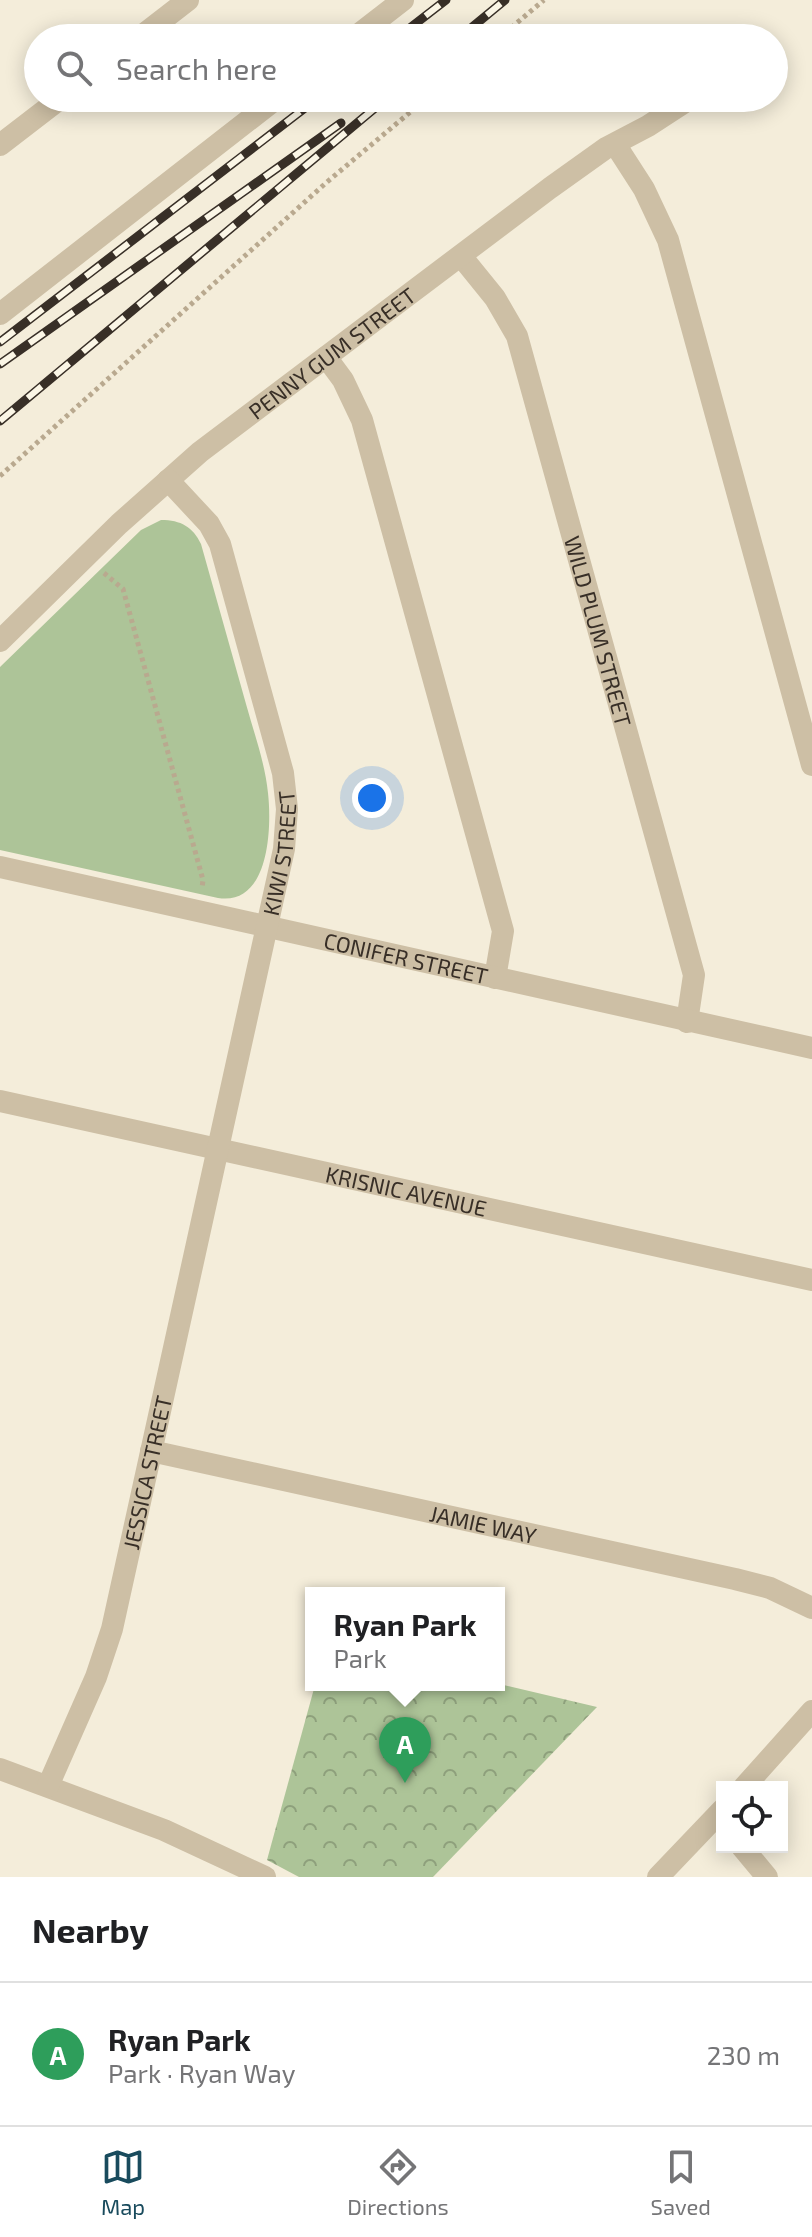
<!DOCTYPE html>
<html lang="en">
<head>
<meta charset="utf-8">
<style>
	:root { --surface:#fff; --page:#f2f2f2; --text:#202124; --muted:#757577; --line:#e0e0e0; --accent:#194b5d }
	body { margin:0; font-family:"Exo 2",sans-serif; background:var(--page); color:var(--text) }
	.controls { position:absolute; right:24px; bottom:24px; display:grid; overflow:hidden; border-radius:0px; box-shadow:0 4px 20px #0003 }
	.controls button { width:72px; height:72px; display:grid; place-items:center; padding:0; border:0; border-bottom:2px solid var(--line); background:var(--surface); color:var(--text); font:40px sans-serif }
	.you { position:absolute; left:372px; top:798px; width:28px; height:28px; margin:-20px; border:6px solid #fff; border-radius:50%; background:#1a73e8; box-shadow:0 0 0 12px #1a73e833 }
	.badge { display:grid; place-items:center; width:52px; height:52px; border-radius:50%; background:var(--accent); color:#fff; font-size:26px; font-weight:700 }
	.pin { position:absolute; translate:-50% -66px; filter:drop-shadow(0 2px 4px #0008) }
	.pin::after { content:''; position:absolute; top:42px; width:28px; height:24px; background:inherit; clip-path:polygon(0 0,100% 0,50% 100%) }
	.popup { position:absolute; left:305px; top:1587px; width:200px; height:104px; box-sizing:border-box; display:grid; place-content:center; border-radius:0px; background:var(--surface); filter:drop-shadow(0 2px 6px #0005); font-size:26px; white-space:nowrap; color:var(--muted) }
	.popup b { font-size:30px; color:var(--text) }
	.popup::after { content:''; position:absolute; left:50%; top:100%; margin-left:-16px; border:16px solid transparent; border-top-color:var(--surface) }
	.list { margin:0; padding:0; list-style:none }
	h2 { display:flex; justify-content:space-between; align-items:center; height:104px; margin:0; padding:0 32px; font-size:34px }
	h2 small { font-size:26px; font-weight:400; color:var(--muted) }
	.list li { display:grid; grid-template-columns:52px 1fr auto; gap:24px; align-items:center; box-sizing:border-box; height:144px; padding:0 32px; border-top:2px solid var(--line) }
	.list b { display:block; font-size:30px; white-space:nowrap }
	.list p { margin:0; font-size:26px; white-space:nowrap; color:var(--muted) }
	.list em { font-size:26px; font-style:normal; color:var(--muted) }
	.icon { flex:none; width:44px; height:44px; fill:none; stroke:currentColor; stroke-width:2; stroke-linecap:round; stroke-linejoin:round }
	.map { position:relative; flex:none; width:812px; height:1877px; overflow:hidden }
	.search { position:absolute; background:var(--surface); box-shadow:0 4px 20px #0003; left:24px; right:24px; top:24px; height:88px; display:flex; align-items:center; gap:20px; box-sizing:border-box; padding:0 28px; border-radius:44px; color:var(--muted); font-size:30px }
	.sheet { height:248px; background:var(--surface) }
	nav { display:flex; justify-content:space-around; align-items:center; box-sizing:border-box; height:112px; border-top:2px solid var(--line); background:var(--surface); font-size:22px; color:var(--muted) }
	nav a { display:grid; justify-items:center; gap:4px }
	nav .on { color:var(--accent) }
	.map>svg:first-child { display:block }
</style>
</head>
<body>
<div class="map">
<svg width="812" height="1877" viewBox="0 0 812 1877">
	<defs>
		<pattern id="park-crowns" width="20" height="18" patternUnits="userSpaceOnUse" patternTransform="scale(2)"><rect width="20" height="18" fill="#adc498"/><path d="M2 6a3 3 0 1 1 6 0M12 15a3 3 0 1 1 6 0" fill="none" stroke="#8ea07c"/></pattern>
	</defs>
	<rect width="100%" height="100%" fill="#f4edda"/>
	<path fill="#adc498" d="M161 520C181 520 193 527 201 544 216 597 231 651 246 704 254 733 265 763 268 793 272 829 269 906 218 898L0 850V667L141 530Z"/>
	<path fill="url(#park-crowns)" d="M499 1684 597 1707 433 1877H299L267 1860 315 1685Z"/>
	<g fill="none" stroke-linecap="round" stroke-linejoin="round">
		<path stroke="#b9a98f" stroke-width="5" stroke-dasharray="4 4" stroke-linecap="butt" d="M499 38 544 0
			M0 476 327 182 427 98
			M104 573 123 589 203 880 202 888"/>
		<g stroke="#cdbfa5" stroke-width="22">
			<path d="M139 38 188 0"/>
			<path d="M354 38 403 0"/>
			<path d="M615 144 644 189 668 240 812 765"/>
			<path d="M0 145 61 98"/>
			<path id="s1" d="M461 256 495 298 517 336 694 975 687 1022"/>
			<path d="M0 314 277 98"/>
			<path d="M326 357 343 380 362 420 503 931 495 978"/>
			<path id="s2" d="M0 641 119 524 200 452 550 188 606 148 648 126 691 98"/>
			<path id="s3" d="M0 867 812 1048"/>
			<path id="s4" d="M0 1101 812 1280"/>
			<path id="s5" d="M151 1451 735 1579 770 1588 812 1608"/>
			<path d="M0 1769 164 1830 265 1877"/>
			<path id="s6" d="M48 1786 96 1677 112 1629 284 849 287 809 283 773 220 544 209 524 168 480"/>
			<path d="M744 1787 812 1711"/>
			<path d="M742 1847 767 1877"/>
			<path d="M658 1877 722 1810"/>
		</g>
		<g stroke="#382f27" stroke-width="9">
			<path id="rail" d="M397 38 446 0
				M459 38 505 0
				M0 342 318 98
				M0 364 341 123
				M0 421 387 98"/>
		</g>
		<use href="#rail" stroke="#fbf6e6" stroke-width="6" stroke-dasharray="18" stroke-linecap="butt"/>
	</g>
	<g text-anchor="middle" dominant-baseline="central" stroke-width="8" stroke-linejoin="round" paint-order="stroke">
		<g font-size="22" fill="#382f27" stroke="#fbf6e6">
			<text stroke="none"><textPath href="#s2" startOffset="440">PENNY GUM STREET</textPath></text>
			<text stroke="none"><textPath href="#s1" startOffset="404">WILD PLUM STREET</textPath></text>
			<text stroke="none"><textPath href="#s6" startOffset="964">KIWI STREET</textPath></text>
			<text stroke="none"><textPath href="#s3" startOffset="416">CONIFER STREET</textPath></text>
			<text stroke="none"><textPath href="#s4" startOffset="416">KRISNIC AVENUE</textPath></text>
			<text stroke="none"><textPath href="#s6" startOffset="330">JESSICA STREET</textPath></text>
			<text stroke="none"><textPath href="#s5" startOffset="340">JAMIE WAY</textPath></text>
		</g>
	</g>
</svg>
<div class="controls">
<button><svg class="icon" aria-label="locate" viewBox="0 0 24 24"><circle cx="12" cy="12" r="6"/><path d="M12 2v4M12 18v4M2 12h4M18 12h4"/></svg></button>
</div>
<div class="you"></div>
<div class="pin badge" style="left:405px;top:1783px;background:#2e9e5b">A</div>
<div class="popup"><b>Ryan Park</b>Park</div>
<div class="search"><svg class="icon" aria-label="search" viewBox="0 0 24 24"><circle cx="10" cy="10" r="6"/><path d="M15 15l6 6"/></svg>Search here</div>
</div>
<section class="sheet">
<h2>Nearby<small></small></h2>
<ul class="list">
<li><span class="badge" style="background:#2e9e5b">A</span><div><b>Ryan Park</b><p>Park · Ryan Way</p></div><em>230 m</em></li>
</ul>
</section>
<nav>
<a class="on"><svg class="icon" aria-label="map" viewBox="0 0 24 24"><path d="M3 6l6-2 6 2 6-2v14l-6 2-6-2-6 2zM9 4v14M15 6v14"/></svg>Map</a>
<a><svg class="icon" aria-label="directions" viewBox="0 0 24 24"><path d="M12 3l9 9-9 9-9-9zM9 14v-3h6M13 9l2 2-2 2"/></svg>Directions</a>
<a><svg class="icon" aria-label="saved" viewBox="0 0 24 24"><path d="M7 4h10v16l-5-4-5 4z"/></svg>Saved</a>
</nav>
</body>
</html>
